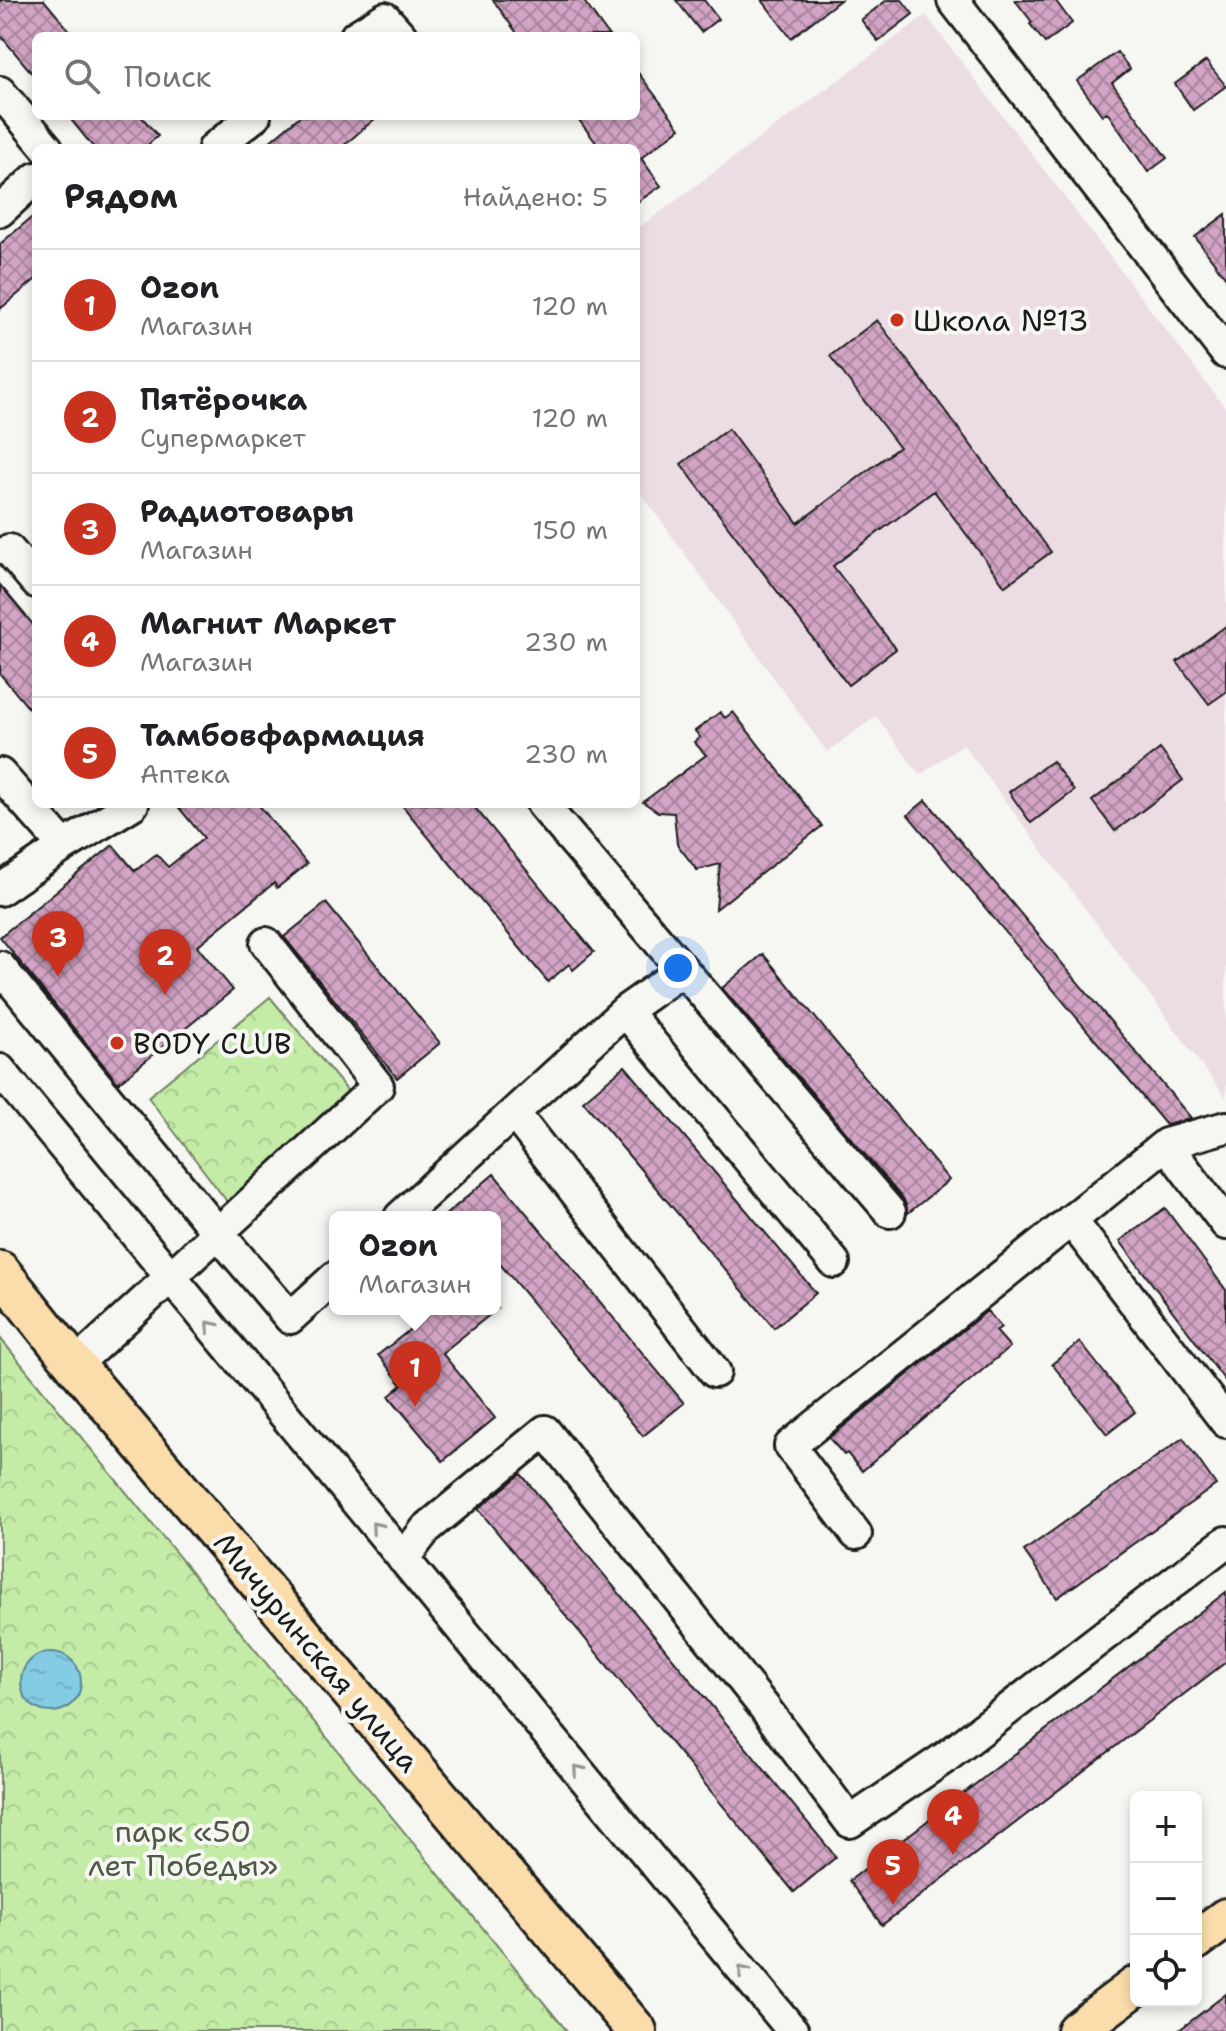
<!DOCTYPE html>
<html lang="ru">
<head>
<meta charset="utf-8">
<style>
	:root { --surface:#fff; --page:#f2f2f2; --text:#202124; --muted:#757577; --line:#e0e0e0; --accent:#c8321e }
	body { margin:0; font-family:"Shantell Sans",sans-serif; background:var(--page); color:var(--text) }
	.controls { position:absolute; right:24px; bottom:24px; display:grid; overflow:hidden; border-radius:12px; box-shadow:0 4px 12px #0003 }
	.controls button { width:72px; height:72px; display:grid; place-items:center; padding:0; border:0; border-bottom:2px solid var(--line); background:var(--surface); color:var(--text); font:40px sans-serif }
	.you { position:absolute; left:678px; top:968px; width:28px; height:28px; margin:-20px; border:6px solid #fff; border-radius:50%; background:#1a73e8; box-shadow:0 0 0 12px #1a73e833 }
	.badge { display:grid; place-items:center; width:52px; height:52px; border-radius:50%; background:var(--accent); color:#fff; font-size:26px; font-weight:700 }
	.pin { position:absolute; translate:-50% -66px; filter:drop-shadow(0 2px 4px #0008) }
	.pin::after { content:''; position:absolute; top:42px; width:28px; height:24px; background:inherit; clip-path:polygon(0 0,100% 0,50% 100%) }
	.popup { position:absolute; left:329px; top:1211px; width:172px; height:104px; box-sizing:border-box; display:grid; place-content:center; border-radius:12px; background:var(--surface); filter:drop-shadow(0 2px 6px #0005); font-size:26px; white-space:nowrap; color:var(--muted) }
	.popup b { font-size:30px; color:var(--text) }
	.popup::after { content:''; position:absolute; left:50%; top:100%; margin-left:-16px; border:16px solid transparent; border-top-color:var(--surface) }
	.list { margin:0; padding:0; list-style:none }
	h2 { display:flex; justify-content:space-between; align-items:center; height:104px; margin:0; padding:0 32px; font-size:34px }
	h2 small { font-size:26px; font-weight:400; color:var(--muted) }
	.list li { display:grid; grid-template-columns:52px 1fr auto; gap:24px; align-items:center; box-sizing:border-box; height:112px; padding:0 32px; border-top:2px solid var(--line) }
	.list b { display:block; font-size:30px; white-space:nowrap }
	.list p { margin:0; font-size:26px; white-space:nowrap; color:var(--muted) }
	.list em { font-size:26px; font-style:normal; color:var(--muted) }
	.icon { flex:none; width:44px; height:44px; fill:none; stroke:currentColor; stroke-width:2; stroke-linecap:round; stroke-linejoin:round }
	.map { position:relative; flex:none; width:1226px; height:2031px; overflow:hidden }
	.search { position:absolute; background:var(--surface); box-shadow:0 4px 12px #0003; left:32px; top:32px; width:608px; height:88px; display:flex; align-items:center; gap:20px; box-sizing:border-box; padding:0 28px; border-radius:12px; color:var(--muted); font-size:30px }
	.panel { position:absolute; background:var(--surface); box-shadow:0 4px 12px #0003; left:32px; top:144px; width:608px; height:664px; border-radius:12px }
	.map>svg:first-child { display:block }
</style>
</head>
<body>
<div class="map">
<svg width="1226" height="2031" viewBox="0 0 1226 2031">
	<defs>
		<pattern id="park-crowns" width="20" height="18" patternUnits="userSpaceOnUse" patternTransform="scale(2)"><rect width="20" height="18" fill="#c4eca7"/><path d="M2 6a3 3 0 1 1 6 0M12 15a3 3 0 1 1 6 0" fill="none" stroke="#a8ca8f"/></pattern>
		<pattern id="water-ripples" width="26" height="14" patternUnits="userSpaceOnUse" patternTransform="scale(2)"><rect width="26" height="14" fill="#84cce4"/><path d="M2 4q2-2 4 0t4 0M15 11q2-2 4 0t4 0" fill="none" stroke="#71afc3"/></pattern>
		<pattern id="building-cross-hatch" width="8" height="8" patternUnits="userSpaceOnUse" patternTransform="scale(2)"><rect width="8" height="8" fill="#d3a4c5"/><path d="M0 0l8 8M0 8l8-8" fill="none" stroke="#aa859f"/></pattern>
	</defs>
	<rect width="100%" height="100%" fill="#f6f6f2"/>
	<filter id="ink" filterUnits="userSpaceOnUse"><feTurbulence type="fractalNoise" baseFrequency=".0125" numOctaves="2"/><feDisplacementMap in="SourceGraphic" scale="16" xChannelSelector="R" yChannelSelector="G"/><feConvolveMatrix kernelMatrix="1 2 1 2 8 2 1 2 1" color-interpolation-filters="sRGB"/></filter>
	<g filter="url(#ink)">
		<path fill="#ecdde4" d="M926 15 1226 409V1098L963 744 920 775 876 716 827 752 636 486V230Z"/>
		<path fill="url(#park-crowns)" stroke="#708462" stroke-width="2" d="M270 997 355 1100 235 1212 148 1097Z
			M0 1338 567 2031H0Z"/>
		<path fill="url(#water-ripples)" stroke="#5a8694" stroke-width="2" d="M21 1682a30 30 0 1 1 60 0a30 30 0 1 1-60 0Z"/>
		<path fill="url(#building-cross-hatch)" stroke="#1c1c1c" stroke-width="2" d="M0 0H44L74 36H36V78L0 35Z
			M493 0H583L609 36H519Z
			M676 0H704L718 19 701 32Z
			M762 0H840L791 38Z
			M887 0H902L913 14 878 41 861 20Z
			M1015 0H1055L1072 23 1045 43 1030 24 1032 22Z
			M1117 52 1130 69 1112 83 1167 158 1148 172 1107 112 1102 115 1077 81Z
			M1206 61 1226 86 1193 110 1175 84Z
			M636 70 680 128 641 158 661 186 636 203V148H600L576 116H636Z
			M68 116H141L158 136 144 148H94Z
			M300 116H378L341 148H262Z
			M36 214V279L0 309V244Z
			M1226 214V278L1195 237Z
			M877 320 1051 552 1005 586 934 491 833 566 896 649 848 685 681 464 728 429 798 523 899 447 830 356Z
			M0 585 36 628V717L0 674Z
			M1226 626V692L1209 704 1177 662Z
			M720 712 725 718 733 712 822 826 716 909 720 864 697 870 677 844 674 813 658 812 643 802 706 755 694 742 700 737 695 731Z
			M1160 749 1183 780 1115 831 1092 801Z
			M1052 761 1074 791 1031 823 1009 792Z
			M926 800 1191 1118 1166 1125 908 815Z
			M176 804H258L307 864 277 888 274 883 197 946 233 990 118 1083 0 937 113 845 135 871 156 854 168 867 204 838Z
			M401 804H472L594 952 573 970 569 964 548 982Z
			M326 903 440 1043 397 1078 284 937Z
			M763 954 949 1180 907 1214V1208L904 1200 722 988Z
			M625 1066 816 1293 774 1328 583 1101Z
			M494 1174 684 1403 643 1436 495 1258V1217H443Z
			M1165 1208 1226 1290V1382L1120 1241Z
			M436 1309H497L442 1353 495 1418 443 1461 389 1396 402 1385 378 1355Z
			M987 1311 1001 1327 996 1331 1010 1347 862 1471 847 1453 844 1455 829 1438Z
			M1080 1342 1135 1412 1107 1434 1052 1364Z
			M1183 1438 1216 1485 1057 1598 1024 1551Z
			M521 1474 836 1857 794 1892 478 1509Z
			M1226 1592V1662L882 1925 849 1881Z
			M1226 1994V2031H1178Z"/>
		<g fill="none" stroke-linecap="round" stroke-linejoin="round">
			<g stroke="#1c1c1c" stroke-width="36">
				<path id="minor" d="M953 0 1226 353
					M356 36 385 18 401 36
					M0 92 47 148
					M214 148 255 116
					M0 211 36 178
					M9 550 36 582
					M0 774 64 846
					M0 890 64 846 133 804
					M266 943 378 1086 218 1233 290 1318 335 1277
					M0 967 218 1233 75 1365
					M683 970 890 1212
					M625 1011 834 1262
					M0 1070 793 2031
					M514 1113 715 1372
					M1166 1144 1226 1224
					M400 1217 625 1011 683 970 542 804
					M1071 1220 1226 1422
					M856 1534 790 1446 1166 1144 1226 1127
					M403 1559 426 1529 545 1431 764 1707 850 1822 946 1757 1226 1542"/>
			</g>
			<g stroke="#1c1c1c" stroke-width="44">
				<path id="major" d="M0 1271 75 1365 637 2031
					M1196 1940 1226 1918
					M1076 2031 1136 1986"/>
			</g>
			<use href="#minor" stroke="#f6f6f2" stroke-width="30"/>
			<use href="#major" stroke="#faddab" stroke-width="38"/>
		</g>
		<defs><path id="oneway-chevron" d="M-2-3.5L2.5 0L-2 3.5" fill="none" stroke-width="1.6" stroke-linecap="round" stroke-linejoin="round" transform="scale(2)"/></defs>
		<g stroke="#949492">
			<use href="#oneway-chevron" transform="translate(211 1326) rotate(-130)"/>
			<use href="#oneway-chevron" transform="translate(376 1527) rotate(-130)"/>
			<use href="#oneway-chevron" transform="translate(578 1770) rotate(-130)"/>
			<use href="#oneway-chevron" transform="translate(743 1971) rotate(-130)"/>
		</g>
	</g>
	<g fill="#c8321e" stroke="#f6f6f2" stroke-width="3">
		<circle cx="897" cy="320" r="8"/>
		<circle cx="117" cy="1043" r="8"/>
	</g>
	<g text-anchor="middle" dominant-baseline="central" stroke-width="8" stroke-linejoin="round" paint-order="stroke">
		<g font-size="30" fill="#1c1c1c" stroke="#f6f6f2" text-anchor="start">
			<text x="913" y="320">Школа №13</text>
			<text x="133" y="1043">BODY CLUB</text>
		</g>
		<g font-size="30" fill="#1c1c1c" stroke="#f6f6f2">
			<text transform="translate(317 1652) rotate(50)">Мичуринская улица</text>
		</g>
		<g font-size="30" fill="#4e5a46" stroke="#f6f6f2">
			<text x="183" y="1831">парк «50<tspan x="183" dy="34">лет Победы»</tspan></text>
		</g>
	</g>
</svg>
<div class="controls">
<button>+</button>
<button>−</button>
<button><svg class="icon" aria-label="locate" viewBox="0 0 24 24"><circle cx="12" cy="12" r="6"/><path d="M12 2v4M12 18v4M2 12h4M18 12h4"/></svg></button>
</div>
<div class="you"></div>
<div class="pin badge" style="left:415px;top:1407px">1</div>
<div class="popup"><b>Ozon</b>Магазин</div>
<div class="pin badge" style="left:165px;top:995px">2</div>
<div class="pin badge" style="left:58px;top:977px">3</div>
<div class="pin badge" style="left:953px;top:1855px">4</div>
<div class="pin badge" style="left:893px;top:1905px">5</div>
<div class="search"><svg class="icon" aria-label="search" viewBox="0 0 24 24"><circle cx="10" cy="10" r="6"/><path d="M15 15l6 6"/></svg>Поиск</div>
<section class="panel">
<h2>Рядом<small>Найдено: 5</small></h2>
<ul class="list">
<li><span class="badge">1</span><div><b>Ozon</b><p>Магазин</p></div><em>120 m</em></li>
<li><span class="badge">2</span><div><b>Пятёрочка</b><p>Супермаркет</p></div><em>120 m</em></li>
<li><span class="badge">3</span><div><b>Радиотовары</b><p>Магазин</p></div><em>150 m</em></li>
<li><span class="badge">4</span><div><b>Магнит Маркет</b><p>Магазин</p></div><em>230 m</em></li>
<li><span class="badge">5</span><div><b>Тамбовфармация</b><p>Аптека</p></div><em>230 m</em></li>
</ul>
</section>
</div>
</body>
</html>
